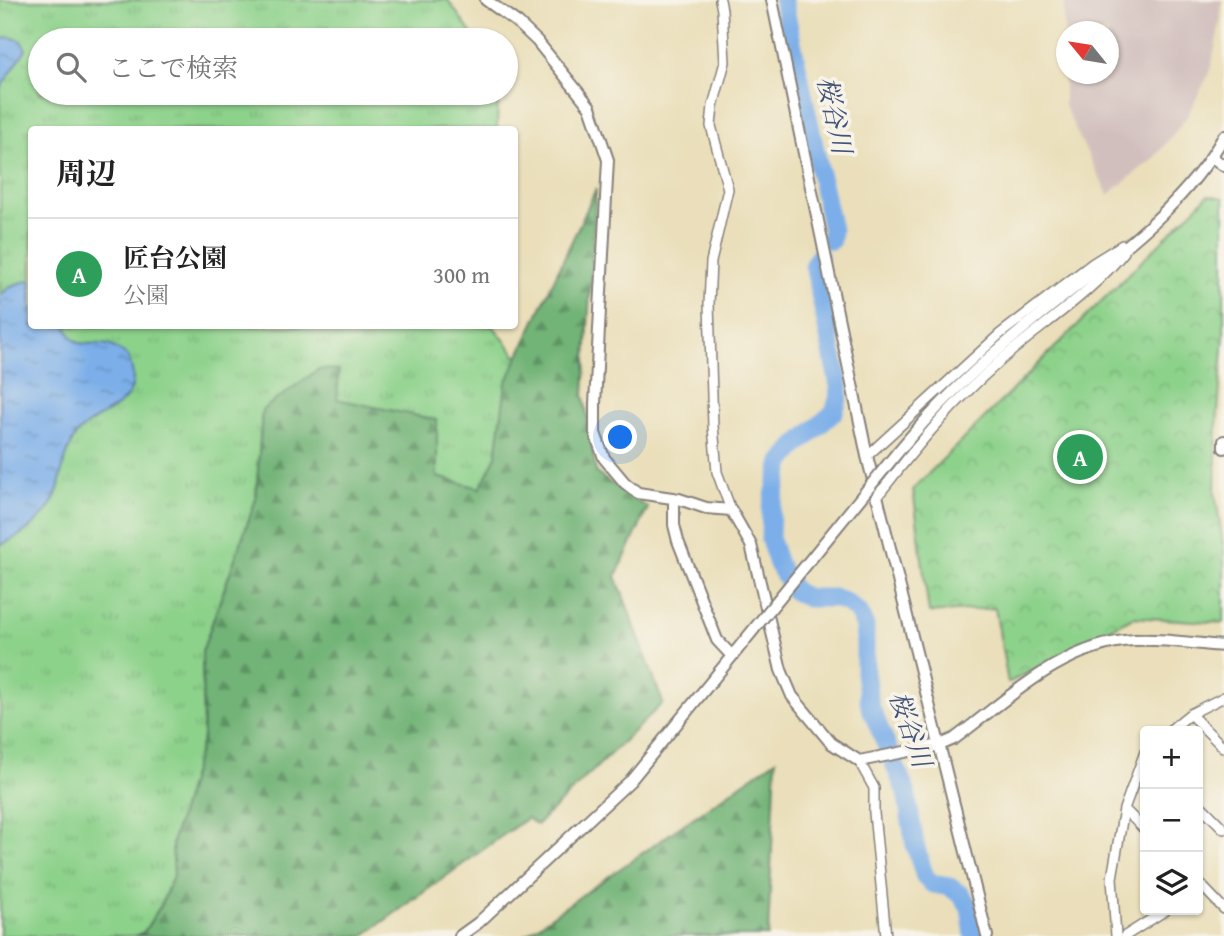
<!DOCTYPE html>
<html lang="ja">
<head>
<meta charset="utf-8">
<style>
	:root { --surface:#fff; --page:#f6f6f6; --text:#222; --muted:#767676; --line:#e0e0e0; --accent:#b5179e }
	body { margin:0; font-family:"Gentium Book Plus","Noto Serif JP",serif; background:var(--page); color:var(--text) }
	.controls { position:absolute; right:21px; bottom:21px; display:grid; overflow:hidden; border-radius:7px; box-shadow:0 2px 5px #0004 }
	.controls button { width:63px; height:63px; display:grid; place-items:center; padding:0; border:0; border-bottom:2px solid var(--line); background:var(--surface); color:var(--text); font:35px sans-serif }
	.compass { position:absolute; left:1056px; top:21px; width:63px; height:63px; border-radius:50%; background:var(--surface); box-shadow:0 2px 5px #0004; rotate:300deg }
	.you { position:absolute; left:621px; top:438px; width:24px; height:24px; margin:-18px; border:5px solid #fff; border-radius:50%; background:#1a73e8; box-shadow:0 0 0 10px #1a73e833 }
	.badge { display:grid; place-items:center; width:46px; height:46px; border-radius:50%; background:var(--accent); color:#fff; font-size:23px; font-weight:700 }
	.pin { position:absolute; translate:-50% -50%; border:4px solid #fff; box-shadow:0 2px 7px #0006 }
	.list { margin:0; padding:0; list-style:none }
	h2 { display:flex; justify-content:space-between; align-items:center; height:91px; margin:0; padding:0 28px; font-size:30px }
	h2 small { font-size:23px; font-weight:400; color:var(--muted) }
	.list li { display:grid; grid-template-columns:46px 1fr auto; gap:21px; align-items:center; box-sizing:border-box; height:112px; padding:0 28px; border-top:2px solid var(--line) }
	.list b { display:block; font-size:26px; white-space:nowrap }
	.list p { margin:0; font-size:23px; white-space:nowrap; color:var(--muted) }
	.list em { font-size:23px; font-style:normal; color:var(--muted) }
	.icon { flex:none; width:38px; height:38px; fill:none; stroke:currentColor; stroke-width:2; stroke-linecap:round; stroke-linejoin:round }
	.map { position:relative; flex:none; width:1224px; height:936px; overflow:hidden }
	.search { position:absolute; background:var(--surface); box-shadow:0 2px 5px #0004; left:28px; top:28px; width:490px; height:77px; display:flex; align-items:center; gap:18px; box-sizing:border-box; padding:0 24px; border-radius:38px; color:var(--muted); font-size:26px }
	.panel { position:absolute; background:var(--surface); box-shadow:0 2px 5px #0004; left:28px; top:126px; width:490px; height:203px; border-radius:7px }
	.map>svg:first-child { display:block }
</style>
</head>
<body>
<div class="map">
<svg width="1224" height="936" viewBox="0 0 1224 936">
	<defs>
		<pattern id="grass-tufts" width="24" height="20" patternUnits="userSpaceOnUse" patternTransform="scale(1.75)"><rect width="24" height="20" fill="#8dd28b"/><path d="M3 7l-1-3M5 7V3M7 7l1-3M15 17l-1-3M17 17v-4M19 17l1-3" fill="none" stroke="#79b479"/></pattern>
		<pattern id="forest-firs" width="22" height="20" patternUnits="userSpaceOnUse" patternTransform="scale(1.75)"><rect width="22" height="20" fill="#72b477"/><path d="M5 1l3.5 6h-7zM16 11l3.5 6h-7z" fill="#5d9263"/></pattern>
		<pattern id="park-crowns" width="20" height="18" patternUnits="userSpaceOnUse" patternTransform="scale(1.75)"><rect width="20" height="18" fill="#8dd28b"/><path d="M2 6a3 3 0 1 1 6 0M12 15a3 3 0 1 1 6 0" fill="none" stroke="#79b479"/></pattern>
		<pattern id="water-ripples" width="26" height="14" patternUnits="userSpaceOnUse" patternTransform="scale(1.75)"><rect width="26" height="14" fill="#7cafe9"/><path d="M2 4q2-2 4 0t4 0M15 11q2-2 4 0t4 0" fill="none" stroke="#658ebe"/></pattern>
	</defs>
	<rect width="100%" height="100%" fill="#f7f3e8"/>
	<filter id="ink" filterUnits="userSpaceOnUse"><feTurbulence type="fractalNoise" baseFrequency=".0143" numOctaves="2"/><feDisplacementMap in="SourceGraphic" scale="14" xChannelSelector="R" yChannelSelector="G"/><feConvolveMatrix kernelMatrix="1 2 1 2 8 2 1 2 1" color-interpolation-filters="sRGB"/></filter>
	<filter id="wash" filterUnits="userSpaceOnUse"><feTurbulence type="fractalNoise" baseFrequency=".00686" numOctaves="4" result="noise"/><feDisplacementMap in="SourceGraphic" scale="28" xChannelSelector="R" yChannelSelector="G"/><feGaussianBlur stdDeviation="1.57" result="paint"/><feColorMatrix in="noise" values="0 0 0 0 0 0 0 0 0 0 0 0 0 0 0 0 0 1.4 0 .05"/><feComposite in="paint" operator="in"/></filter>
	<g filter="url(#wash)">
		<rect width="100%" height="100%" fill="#eadfba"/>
		<path fill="#d1bfbd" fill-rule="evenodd" d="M1064 0H1222L1220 23 1210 72 1186 118 1155 157 1108 195 1064 106ZM1066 32H1108V74H1066Z"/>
		<path fill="url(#grass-tufts)" stroke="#587a63" stroke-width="2" d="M0 0H448L476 40H40V93H498L497 129 32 130V326H493L524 365 489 494 431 482 262 410 256 499 202 652 203 737 172 843 174 874 161 905 144 932 135 936H0Z"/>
		<path fill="url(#forest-firs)" stroke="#4a6b59" stroke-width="2" d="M596 189 584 396 596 473 648 508 616 576 663 703 537 825 527 818 363 936H135L144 932 161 905 174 874 172 843 203 737 202 652 256 499 262 410 319 369 339 370 337 399 437 420V477L480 488 496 456 506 383Z
			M776 760 768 936H524L552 916Z"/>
		<path fill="url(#park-crowns)" stroke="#587a63" stroke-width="2" d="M1208 195 1224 198V336L1217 425 1215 492 1224 551V623L1133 617 1008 683 995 608 929 613 913 489Z"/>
		<path fill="url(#water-ripples)" stroke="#4f6892" stroke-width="2" d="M9 37 20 40 26 49 0 89V39Z
			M31 280 32 326H66C76 353 88 340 108 345 115 347 122 352 128 356 150 412 94 406 73 440 65 455 62 470 59 486 52 514 25 535 0 545V295L13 285Z"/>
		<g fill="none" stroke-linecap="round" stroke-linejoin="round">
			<path stroke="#7cafe9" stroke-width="19" d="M783 0 832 230 831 240
				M819 257 814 264 839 386V396L834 412 795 447 782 462 771 509 770 540 778 564 794 591 808 598H835L847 603 858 612 865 626V673L870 706 906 792 915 845 925 877 933 884 950 887 961 895 970 908 974 936"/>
		</g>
	</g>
	<g filter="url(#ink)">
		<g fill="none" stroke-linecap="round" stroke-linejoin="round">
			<g stroke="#86807a" stroke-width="12">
				<path id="minor" d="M720 0 722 10 725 62 713 106 711 126 728 189 711 262 709 304 713 426 717 472 731 510
					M867 456 1000 334 1093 263 1122 245
					M876 498C914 449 952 403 999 362 1040 325 1089 296 1124 252
					M1190 714 1224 748
					M1169 731 1190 714 1224 697
					M859 761 874 788V813L886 936
					M1198 803 1224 829
					M1124 809 1145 830
					M1198 889 1202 886 1224 909
					M1116 936 1112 878 1124 809 1145 752
					M1125 936 1166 910"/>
			</g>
			<g stroke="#86807a" stroke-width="14">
				<path id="tertiary" d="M486 0 518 23 537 41 590 107 608 160 595 404V433L604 458 625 483 638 493 679 499 706 508 731 510 751 545 781 670 792 696 831 743 859 761 940 745 954 739C1008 699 1063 644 1134 640 1164 638 1193 644 1224 646
					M772 0 867 456 987 936
					M1212 157 1224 166
					M1224 441V448
					M897 453C938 403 984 360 1034 320 1101 265 1181 213 1224 136
					M674 498V525L678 541 717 640 732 656
					M460 936 478 923 630 781 737 650"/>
			</g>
			<use href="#minor" stroke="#fff" stroke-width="9"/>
			<use href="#tertiary" stroke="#fff" stroke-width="10"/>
			<g stroke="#86807a" stroke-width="14" stroke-linecap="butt">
				<path id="tertiary-bridge" d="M737 650 897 453"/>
			</g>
			<use href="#tertiary-bridge" stroke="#fff" stroke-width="10"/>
		</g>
	</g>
	<g text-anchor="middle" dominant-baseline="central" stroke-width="7" stroke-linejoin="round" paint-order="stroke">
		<g font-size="26" font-style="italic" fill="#425378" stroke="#f7f3e8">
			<text transform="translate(835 115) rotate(78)">桜谷川</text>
			<text transform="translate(911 729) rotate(71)">桜谷川</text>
		</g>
	</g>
</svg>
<div class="controls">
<button>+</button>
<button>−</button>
<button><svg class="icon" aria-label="layers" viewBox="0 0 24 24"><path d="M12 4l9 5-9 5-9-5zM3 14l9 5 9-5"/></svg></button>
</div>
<svg class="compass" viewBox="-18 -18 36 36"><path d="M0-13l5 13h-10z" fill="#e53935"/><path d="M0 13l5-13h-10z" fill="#767676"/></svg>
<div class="you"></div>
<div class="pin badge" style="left:1080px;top:457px;background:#2e9e5b">A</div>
<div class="search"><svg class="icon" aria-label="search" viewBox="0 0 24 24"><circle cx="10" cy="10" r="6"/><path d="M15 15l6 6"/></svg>ここで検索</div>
<section class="panel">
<h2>周辺<small></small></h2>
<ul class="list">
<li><span class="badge" style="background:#2e9e5b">A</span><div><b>匠台公園</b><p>公園</p></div><em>300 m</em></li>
</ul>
</section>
</div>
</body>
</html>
